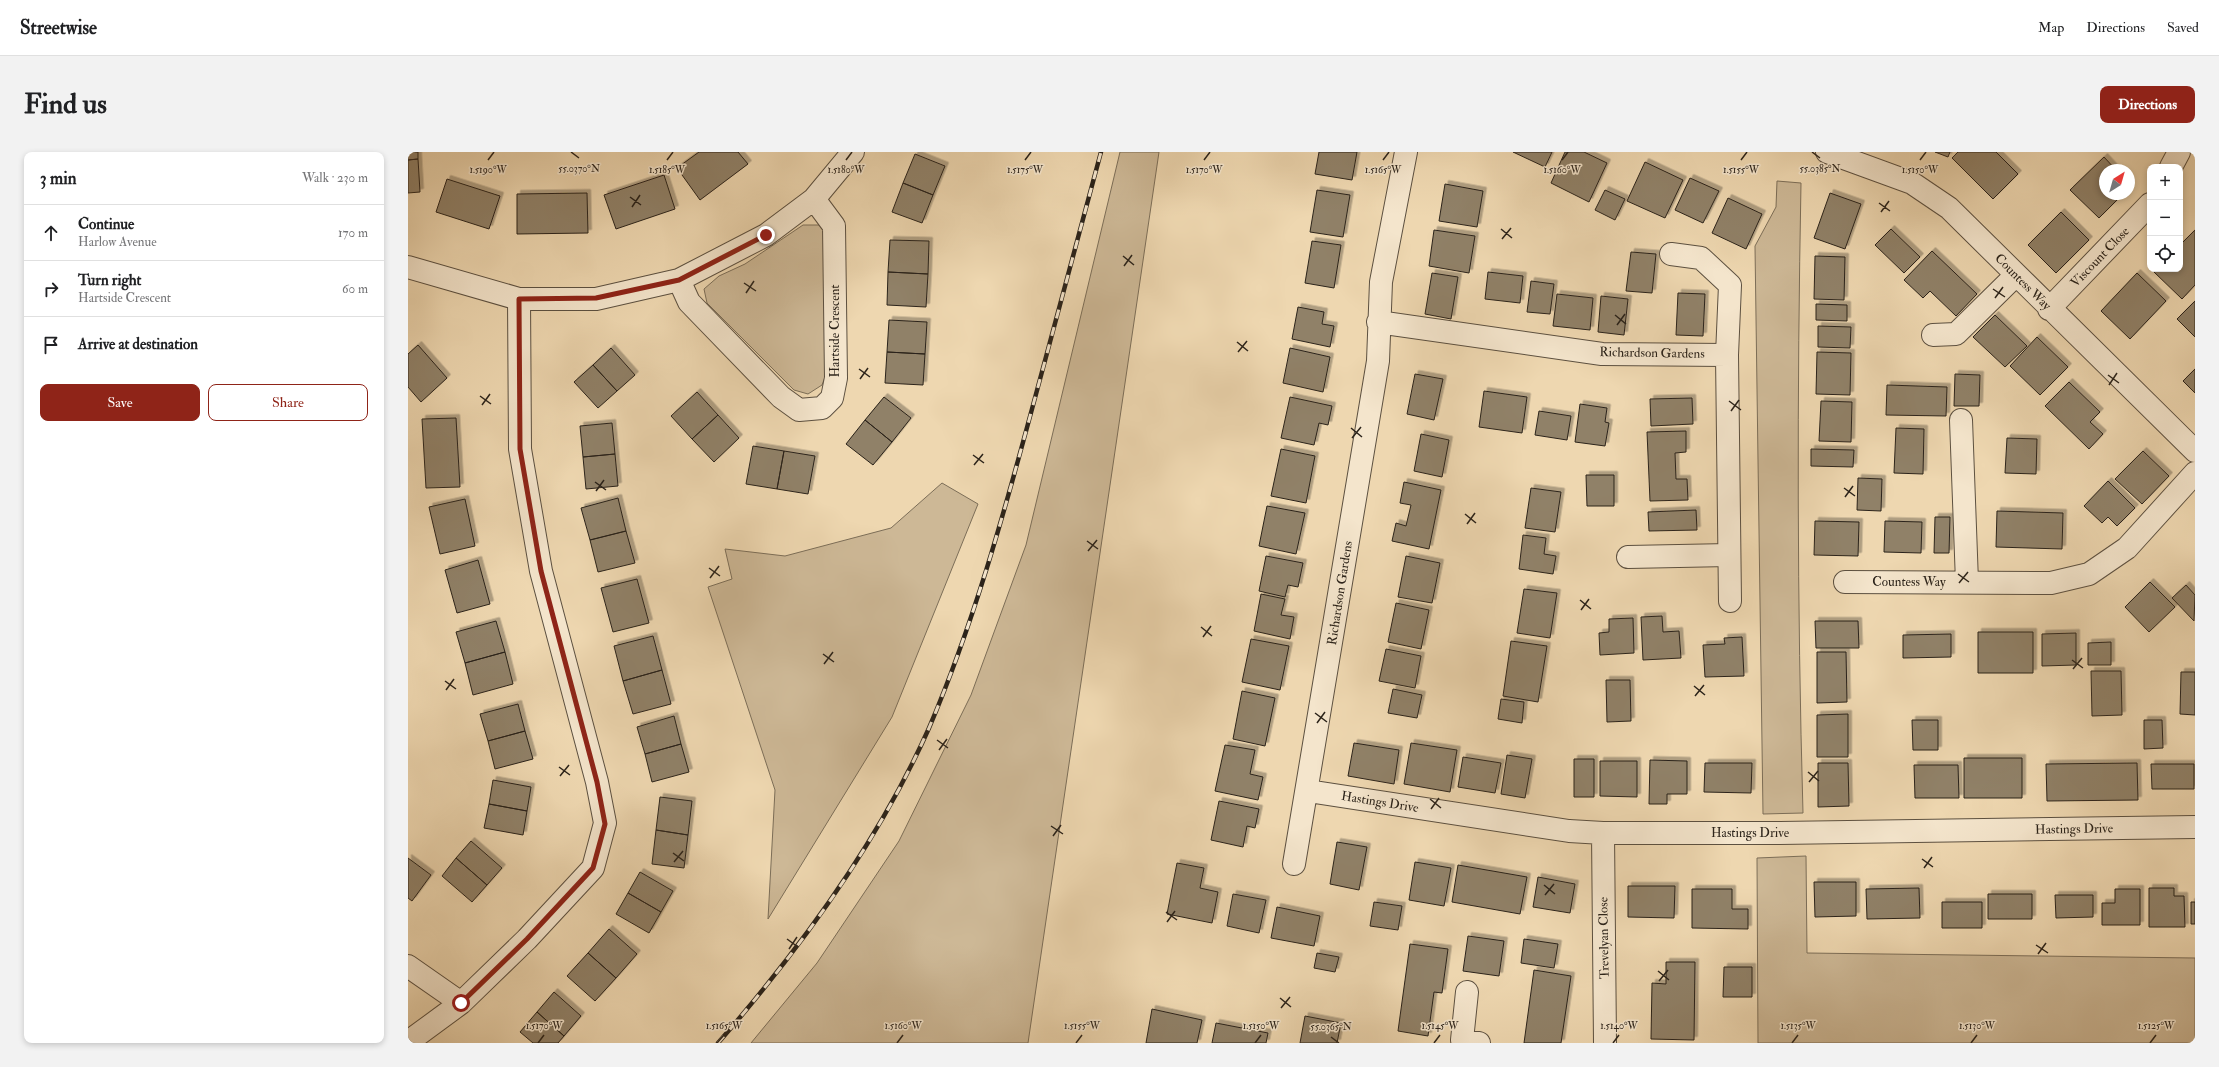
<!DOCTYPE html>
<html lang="en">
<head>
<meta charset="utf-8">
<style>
	:root { --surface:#fff; --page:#f2f2f2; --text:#202124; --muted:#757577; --line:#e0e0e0; --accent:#8f2418 }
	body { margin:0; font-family:"IM FELL Double Pica",serif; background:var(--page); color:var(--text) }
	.controls { position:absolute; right:12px; top:12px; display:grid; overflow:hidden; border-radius:8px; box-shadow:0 2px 6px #0003 }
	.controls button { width:36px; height:36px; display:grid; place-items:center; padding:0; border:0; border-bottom:1px solid var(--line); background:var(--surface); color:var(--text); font:20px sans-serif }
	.compass { position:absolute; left:1691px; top:12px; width:36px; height:36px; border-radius:50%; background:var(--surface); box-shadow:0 2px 6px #0003; rotate:37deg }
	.stop { position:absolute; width:12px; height:12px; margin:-9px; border:3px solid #8f2418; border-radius:50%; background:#fff }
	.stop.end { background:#8f2418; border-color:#fff; box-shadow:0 1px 4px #0008 }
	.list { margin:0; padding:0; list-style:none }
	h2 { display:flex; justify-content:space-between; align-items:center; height:52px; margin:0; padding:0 16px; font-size:17px }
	h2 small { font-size:13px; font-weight:400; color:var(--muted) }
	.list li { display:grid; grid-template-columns:26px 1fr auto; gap:12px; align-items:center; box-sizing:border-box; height:56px; padding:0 16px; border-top:1px solid var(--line) }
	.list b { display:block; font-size:15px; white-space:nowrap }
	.list p { margin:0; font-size:13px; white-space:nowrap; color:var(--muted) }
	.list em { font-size:13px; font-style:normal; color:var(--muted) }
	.actions { display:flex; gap:8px; padding:12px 16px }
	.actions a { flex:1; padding:9px 0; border:1px solid var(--accent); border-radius:8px; text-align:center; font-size:14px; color:var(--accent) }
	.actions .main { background:var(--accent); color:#fff }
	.icon { flex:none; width:22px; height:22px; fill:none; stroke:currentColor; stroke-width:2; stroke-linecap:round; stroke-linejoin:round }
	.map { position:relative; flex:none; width:1787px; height:891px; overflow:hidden; border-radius:8px }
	header { display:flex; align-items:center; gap:24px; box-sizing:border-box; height:56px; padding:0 20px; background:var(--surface); border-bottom:1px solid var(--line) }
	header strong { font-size:19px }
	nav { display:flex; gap:22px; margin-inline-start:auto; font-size:14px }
	.intro { display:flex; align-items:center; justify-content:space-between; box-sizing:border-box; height:96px; padding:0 24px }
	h1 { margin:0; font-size:28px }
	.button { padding:10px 18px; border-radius:8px; background:var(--accent); color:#fff; font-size:14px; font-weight:700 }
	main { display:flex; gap:24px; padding:0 24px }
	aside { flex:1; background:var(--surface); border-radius:8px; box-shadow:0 2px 6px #0003 }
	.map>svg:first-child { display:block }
</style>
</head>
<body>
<header>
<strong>Streetwise</strong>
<nav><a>Map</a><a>Directions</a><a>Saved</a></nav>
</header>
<div class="intro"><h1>Find us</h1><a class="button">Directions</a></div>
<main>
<aside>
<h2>3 min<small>Walk · 230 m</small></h2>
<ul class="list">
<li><svg class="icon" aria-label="ahead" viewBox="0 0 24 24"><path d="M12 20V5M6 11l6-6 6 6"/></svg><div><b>Continue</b><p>Harlow Avenue</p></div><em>170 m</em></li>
<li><svg class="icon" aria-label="right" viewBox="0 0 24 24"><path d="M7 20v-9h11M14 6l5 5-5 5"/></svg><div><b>Turn right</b><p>Hartside Crescent</p></div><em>60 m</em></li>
<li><svg class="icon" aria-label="arrive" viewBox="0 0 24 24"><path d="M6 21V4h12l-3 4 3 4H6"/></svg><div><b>Arrive at destination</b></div></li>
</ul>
<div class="actions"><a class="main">Save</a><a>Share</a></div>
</aside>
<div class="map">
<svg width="1787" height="891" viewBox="0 0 1787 891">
	<defs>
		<filter id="shadow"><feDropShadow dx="3.5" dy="-3.5" stdDeviation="0" flood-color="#0004"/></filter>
	</defs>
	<rect width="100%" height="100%" fill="#eed7b0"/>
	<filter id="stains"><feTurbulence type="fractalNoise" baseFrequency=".005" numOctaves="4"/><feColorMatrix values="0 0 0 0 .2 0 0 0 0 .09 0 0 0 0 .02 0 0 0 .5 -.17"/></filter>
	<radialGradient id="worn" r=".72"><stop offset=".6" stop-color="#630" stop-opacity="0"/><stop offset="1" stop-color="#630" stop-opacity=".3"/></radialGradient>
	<path fill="#cdb896" stroke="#7c6e58" d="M712 0H751L620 891H343L409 811 491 689 563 543 618 393Z
		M1369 29 1393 31C1389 241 1389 451 1395 661L1355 662 1347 94 1368 55Z
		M395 73H411L419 83 420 217 414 233 400 242 386 238 299 151 296 137 311 124 337 112Z
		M534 331 570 352 484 565 360 767 367 638 300 435 324 427 317 397 377 404 483 376Z
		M1398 704 1399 801 1787 806V891H1350L1349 706Z"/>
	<path fill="#908168" stroke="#2b231a" filter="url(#shadow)" d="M0 0H10V7L0 8Z
		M291 0H330L340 12 292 48 269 16Z
		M911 0H949L944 28 907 22Z
		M1105 0H1144L1137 15Z
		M1157 0H1176L1199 11 1181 50 1143 31Z
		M1527 0H1542L1540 5Z
		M1550 0H1588L1610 22 1585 47 1544 6Z
		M507 2 537 14 525 43 495 31Z
		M1696 5 1708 18H1697V42H1715L1691 66 1662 38Z
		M10 7 12 40 0 41V8Z
		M1237 10 1275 28 1257 66 1219 49Z
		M256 23 267 57 208 77 196 43Z
		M1282 26 1311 39 1295 71 1267 58Z
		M39 27 92 44 81 77 28 60Z
		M495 31 525 43 514 71 484 60Z
		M1037 32 1075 39 1069 75 1031 69Z
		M909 38 942 43 935 85 902 80Z
		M1197 38 1217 47 1207 68 1187 58Z
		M179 41 180 81 109 82V42Z
		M1422 41 1453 52 1437 97 1406 86Z
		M1320 46 1354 62 1338 97 1304 81Z
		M1653 60 1681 88 1648 121 1620 93Z
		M1483 77 1512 105 1496 121 1467 93Z
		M1026 78 1067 84 1061 121 1021 114Z
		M1787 78V133L1774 147 1746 120 1749 117H1772V93Z
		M482 88 521 89 520 122 480 120Z
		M904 89 933 93 926 136 897 131Z
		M1524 99 1569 142 1548 164 1522 139 1515 146 1496 128Z
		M1223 100 1248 102 1244 141 1218 139Z
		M1407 104 1437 105 1436 148 1406 147Z
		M480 120 520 122 518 155 479 153Z
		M1080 120 1115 124 1112 151 1077 147Z
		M1024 121 1050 125 1043 167 1017 162Z
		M1729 121 1758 149 1722 187 1693 159Z
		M1123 129 1146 132 1142 162 1119 160Z
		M1270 141 1297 142 1295 184 1268 183Z
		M1149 142 1185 146 1182 178 1145 174Z
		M1193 144 1220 147 1216 183 1190 180Z
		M1787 149V185L1769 167Z
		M1408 152 1439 153V169L1408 168Z
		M890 155 916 160 914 172 926 174 922 195 884 187Z
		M1587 163 1619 194 1597 215 1565 185Z
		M481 168 519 170 517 202 479 200Z
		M1410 174 1443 175 1442 196 1410 195Z
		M1629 185 1660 215 1632 243 1602 214Z
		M10 193 39 226 13 250 0 235V202Z
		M203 196 227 223 209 239 185 213Z
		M882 196 922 205 915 240 875 231Z
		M479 200 517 202 515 233 477 231Z
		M1409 200 1443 201 1442 243 1408 242Z
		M185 213 209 239 190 256 166 230Z
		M1787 217V241L1775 229Z
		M1007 222 1035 227 1026 268 999 262Z
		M1547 222 1572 223 1571 254H1546Z
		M1661 230 1692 260 1682 270 1695 282 1681 297 1637 254Z
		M1479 233 1539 235 1538 264 1478 263Z
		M1076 239 1119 245 1114 281 1071 275Z
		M289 240 310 263 284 287 263 264Z
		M476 245 503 266 484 290 457 268Z
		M882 245 924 254 920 273 911 271 906 293 873 286Z
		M1284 246 1285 272 1243 274 1242 247Z
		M1413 249 1444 250 1443 290 1411 289Z
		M1172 252 1199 256 1197 270 1201 271 1197 294 1167 290Z
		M1131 259 1163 264 1159 288 1127 283Z
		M310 263 331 286 306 310 284 287Z
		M48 266 52 335 18 336 14 267Z
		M457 268 484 290 465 313 438 292Z
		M204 271 207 302 175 305 172 274Z
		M1488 276 1516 277 1515 322 1486 321Z
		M1278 279V300L1267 301 1268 327H1279L1280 348 1242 349 1239 280Z
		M1013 282 1041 288 1034 325 1006 319Z
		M1599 286 1629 287 1628 322 1597 321Z
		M345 294 376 299 369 337 338 332Z
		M873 297 907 304 898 351 863 344Z
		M1403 297 1446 298 1445 315 1403 314Z
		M376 299 407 304 400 342 369 337Z
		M1735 299 1761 324 1734 352 1707 327Z
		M207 302 210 334 178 337 175 305Z
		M1178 323H1206V354H1179Z
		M1450 326 1474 327 1473 359 1449 358Z
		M1700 329 1727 356 1709 374 1700 365 1694 371 1676 354Z
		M996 330 1033 338 1021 397 984 389 988 371 998 374 1003 353 992 351Z
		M1123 336 1153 340 1147 380 1117 376Z
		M210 346 218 379 182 388 173 356Z
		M57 347 67 394 32 402 21 355Z
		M859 354 897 361 888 402 851 394Z
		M1288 358 1289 378 1241 379 1240 360Z
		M1589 359 1655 361 1654 397 1588 395Z
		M1527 365H1542L1541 401H1526Z
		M1407 369 1451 370 1450 404 1406 403Z
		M1477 369 1514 370 1513 401 1476 400Z
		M218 379 227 411 190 420 182 388Z
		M1115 383 1138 386 1136 402 1148 404 1145 422 1111 417Z
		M858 404 895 411 890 435 880 433 877 445 851 439Z
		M998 404 1032 411 1024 451 990 445Z
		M70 408 82 452 49 461 37 418Z
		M229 427 241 471 205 480 193 436Z
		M1742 430 1767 455 1741 480 1717 455Z
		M1778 433 1787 443 1786 469 1764 446Z
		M1116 437 1149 441 1142 486 1109 481Z
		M853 442 877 447 873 463 886 465 882 487 846 479Z
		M988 451 1021 458 1013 497 980 490Z
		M1254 464 1255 480 1271 479 1273 506 1235 508 1233 465Z
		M1225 466 1226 501 1192 503 1191 481 1201 480V467Z
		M88 469 97 500 57 511 48 480Z
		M1407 469H1450L1451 496H1408Z
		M1570 480H1625V521H1570Z
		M1668 481V513L1634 514V482Z
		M1543 482V505L1495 506V483Z
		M245 484 254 518 215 529 206 494Z
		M1334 485 1336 524 1297 525 1295 493 1317 492 1316 486Z
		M843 487 881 494 872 538 834 530Z
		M1103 489 1139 494 1130 550 1095 544Z
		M1703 490V513H1680V491Z
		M978 497 1013 504 1007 536 971 529Z
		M97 500 105 532 65 543 57 511Z
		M1409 500H1438L1439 550 1409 551Z
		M254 518 263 552 225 562 215 529Z
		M1683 519H1713L1714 563 1684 564Z
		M1773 520H1787V563L1772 562Z
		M1198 528H1222L1223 569 1199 570Z
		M985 537 1014 543 1009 566 980 561Z
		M834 539 867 546 857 594 825 587Z
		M1093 547 1116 550 1114 571 1090 567Z
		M110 552 117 579 80 589 72 562Z
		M1440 562V605H1409V563Z
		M266 564 273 592 237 602 229 575Z
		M1504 568H1530V598H1505Z
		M1736 568H1754L1755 596 1736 597Z
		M117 579 125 607 87 617 80 589Z
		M946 591 991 598 986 632 940 624Z
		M1003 591 1049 598 1042 640 996 632Z
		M273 592 281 620 244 630 237 602Z
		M817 593 847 598 842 622 855 625 850 648 807 639Z
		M1099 603 1124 607 1117 646 1093 642Z
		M1055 605 1093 611 1087 641 1050 635Z
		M1556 606H1614V646H1556Z
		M1166 607H1186V645H1166Z
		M1242 608 1279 609V642H1259V652H1241Z
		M1192 609H1229V645L1192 644Z
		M1297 611H1344L1343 641 1296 640Z
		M1410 611H1440L1441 654 1410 655Z
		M1729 611 1730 648 1639 649 1638 612Z
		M1743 612H1786V637H1744Z
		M1506 613H1550L1551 646H1507Z
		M85 628 123 635 119 659 81 652Z
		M252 645 284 649 280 683 248 678Z
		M811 649 851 657 847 676 839 674 835 695 803 688Z
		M81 652 119 659 115 683 76 676Z
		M248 678 280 683 276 716 244 712Z
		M63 689 94 716 79 733 48 706Z
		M929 690 959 695 951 738 922 732Z
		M0 706 23 723 4 749 0 746Z
		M48 706 79 733 64 750 34 724Z
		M1007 710 1043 716 1036 754 1001 748Z
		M769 711 796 716 792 736 810 740 804 771 759 762Z
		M1050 713 1119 725 1112 762 1044 750Z
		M232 720 265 739 253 760 220 741Z
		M1130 725 1167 732 1162 761 1125 755Z
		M1406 730H1448V764L1407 765Z
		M1220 734H1267L1266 766 1220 765Z
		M1511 736 1512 766 1459 767 1458 737Z
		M1741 736H1766V744H1776L1777 775H1741Z
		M1284 737H1324V757H1340V777L1284 776Z
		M1707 737H1732V773H1694V751H1707Z
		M220 741 253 760 241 781 208 762Z
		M825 742 858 748 851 781 819 774Z
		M1580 742H1624V767H1580Z
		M1647 743H1685V765L1648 766Z
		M966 750 994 754 990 778 962 774Z
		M1534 750H1574V776H1534Z
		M1783 750H1787V772H1783Z
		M869 755 912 764 906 794 863 786Z
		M201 777 229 802 208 826 180 801Z
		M1060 784 1096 789 1091 824 1055 819Z
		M1116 787 1150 792 1146 816 1113 811Z
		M1002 792 1040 797 1034 841 1026 840 1020 884 990 879Z
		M180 801 208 826 187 849 159 824Z
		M909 801 931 805 927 820 906 816Z
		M1258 810H1287L1286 888 1243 887 1244 831 1258 832Z
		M1316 815H1344V845H1315Z
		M1126 818 1163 824 1153 891H1116Z
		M146 840 173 864 156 884 129 860Z
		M744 857 794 868 789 891H738Z
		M129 860 156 884 150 891H125L112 880Z
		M897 864 933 871 929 891H892Z
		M808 871 860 881 858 891H804Z"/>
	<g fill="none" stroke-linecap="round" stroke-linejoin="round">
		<g stroke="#5c5040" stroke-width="24">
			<path id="minor" d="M1419 0 1504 31 1541 56 1787 299
				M1763 15 1771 0
				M1263 102 1293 106 1322 133 1319 203 1322 449
				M0 115 111 147H188L271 128 358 83 406 47 445 0
				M271 128 281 150 373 245 391 258 414 256 424 246 428 226 426 74 406 47
				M1641 157 1742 52
				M970 170 1194 202 1319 203
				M1525 183 1548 182 1608 123
				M1553 268 1559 430
				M1220 405 1321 403
				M1437 430 1643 431 1681 422 1719 396 1787 321
				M900 639 1161 679 1195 681H1372L1787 675
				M1195 681 1197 891
				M886 712 970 209 973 130 998 0
				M0 814 53 851
				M1059 840 1054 888 1071 891
				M0 890 53 851 119 787 185 716 197 671 189 630 133 419 112 297 111 147"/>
		</g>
		<use href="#minor" stroke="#f4e5cc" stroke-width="22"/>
		<g stroke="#2b231a" stroke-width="4.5">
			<path id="rail" d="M310 891C392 797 470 691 521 576 565 473 595 365 624 257 647 172 670 86 693 0"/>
		</g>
		<use href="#rail" stroke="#f4e5cc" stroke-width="3" stroke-dasharray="9" stroke-linecap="butt"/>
	</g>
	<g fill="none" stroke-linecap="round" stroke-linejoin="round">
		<path stroke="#8f2418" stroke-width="5" d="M53 851 119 787 185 716 197 672 189 630 133 419 112 297 111 147 188 146 271 128 358 83"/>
	</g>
	<path fill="none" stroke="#2b231a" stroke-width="1.5" d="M163 0 171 6M1404 0 1412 6M80 8 86 0M259 8 265 0M438 8 444 0M617 8 623 0M796 8 802 0M975 8 981 0M1154 8 1160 0M1333 8 1339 0M1512 8 1518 0M222 45 233 53M1471 51 1482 59M224 55 232 43M1473 60 1481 49M1093 77 1104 86M1094 87 1103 76M715 104 726 113M716 114 724 103M336 131 348 139M1585 137 1597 145M338 141 346 129M1587 146 1595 135M1207 163 1218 172M1209 173 1217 162M829 190 840 199M830 200 839 189M451 217 462 225M1700 223 1711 231M452 227 460 216M1701 233 1709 221M72 244 83 252M1321 249 1333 258M74 253 82 242M1323 259 1331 248M943 276 954 285M944 286 953 275M565 303 576 311M566 313 575 302M187 330 198 338M1436 336 1447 344M188 339 196 328M1437 345 1445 334M1057 362 1068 371M1059 372 1067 361M679 389 690 397M680 399 689 388M301 416 312 424M1550 422 1561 430M302 426 311 414M1551 431 1560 420M1172 448 1183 457M1173 458 1181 447M793 475 804 484M795 485 803 474M415 502 426 510M1664 508 1675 516M416 512 425 500M1665 517 1674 506M37 529 48 537M1286 534 1297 543M38 538 46 527M1287 544 1296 533M907 561 919 570M909 571 917 560M529 588 540 596M531 598 539 587M151 615 162 623M1400 620 1411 629M152 624 161 613M1401 630 1410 619M1022 647 1033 656M1023 657 1031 646M643 674 655 682M645 684 653 673M265 701 276 709M1514 707 1525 715M266 710 275 699M1516 716 1524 705M1136 733 1147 742M1137 743 1146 732M758 760 769 768M759 770 767 759M379 787 390 795M1628 793 1640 801M381 797 389 785M1630 802 1638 791M1250 819 1261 828M1251 829 1260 818M872 846 883 855M873 856 882 845M923 885 931 891M130 891 136 883M309 891 316 883M489 891 495 883M668 891 674 883M847 891 853 883M1026 891 1032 883M1205 891 1211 883M1384 891 1390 883M1563 891 1569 883M1742 891 1748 883"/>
	<g text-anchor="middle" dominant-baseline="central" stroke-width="3" stroke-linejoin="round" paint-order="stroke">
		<g font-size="13" fill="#2b231a" stroke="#f4e5cc">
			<text transform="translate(1692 105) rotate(-46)">Viscount Close</text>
			<text transform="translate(1615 130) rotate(45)">Countess Way</text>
			<text transform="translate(427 179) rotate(-90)">Hartside Crescent</text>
			<text transform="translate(1244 201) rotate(1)">Richardson Gardens</text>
			<text x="1501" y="430">Countess Way</text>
			<text transform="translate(932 441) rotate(-81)">Richardson Gardens</text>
			<text transform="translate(972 650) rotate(9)">Hastings Drive</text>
			<text transform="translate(1666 677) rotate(-1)">Hastings Drive</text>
			<text x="1342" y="681">Hastings Drive</text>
			<text transform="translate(1196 786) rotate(-91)">Trevelyan Close</text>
		</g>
	</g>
	<g font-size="10" text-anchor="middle" fill="#2b231a" stroke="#f4e5cc" stroke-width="3" stroke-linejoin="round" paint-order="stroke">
		<text x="1412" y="20">55.0385°N</text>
		<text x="171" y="20">55.0370°N</text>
		<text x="80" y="21">1.5190°W</text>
		<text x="259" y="21">1.5185°W</text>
		<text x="438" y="21">1.5180°W</text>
		<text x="617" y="21">1.5175°W</text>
		<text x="796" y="21">1.5170°W</text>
		<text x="975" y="21">1.5165°W</text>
		<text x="1154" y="21">1.5160°W</text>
		<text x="1333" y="21">1.5155°W</text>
		<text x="1512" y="21">1.5150°W</text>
		<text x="136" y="877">1.5170°W</text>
		<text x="316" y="877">1.5165°W</text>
		<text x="495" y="877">1.5160°W</text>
		<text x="674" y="877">1.5155°W</text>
		<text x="853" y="877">1.5150°W</text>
		<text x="1032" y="877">1.5145°W</text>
		<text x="1211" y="877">1.5140°W</text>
		<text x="1390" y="877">1.5135°W</text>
		<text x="1569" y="877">1.5130°W</text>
		<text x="1748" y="877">1.5125°W</text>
		<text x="923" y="878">55.0365°N</text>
	</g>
	<rect width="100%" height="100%" filter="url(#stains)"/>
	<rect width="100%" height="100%" fill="url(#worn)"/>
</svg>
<div class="controls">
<button>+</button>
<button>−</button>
<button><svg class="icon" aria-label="locate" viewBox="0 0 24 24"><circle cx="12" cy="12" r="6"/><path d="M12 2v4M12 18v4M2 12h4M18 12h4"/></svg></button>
</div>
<svg class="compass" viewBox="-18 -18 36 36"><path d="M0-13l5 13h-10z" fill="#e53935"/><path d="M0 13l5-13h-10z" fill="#757577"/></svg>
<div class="stop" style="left:53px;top:851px"></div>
<div class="stop end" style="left:358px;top:83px"></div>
</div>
</main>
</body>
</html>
